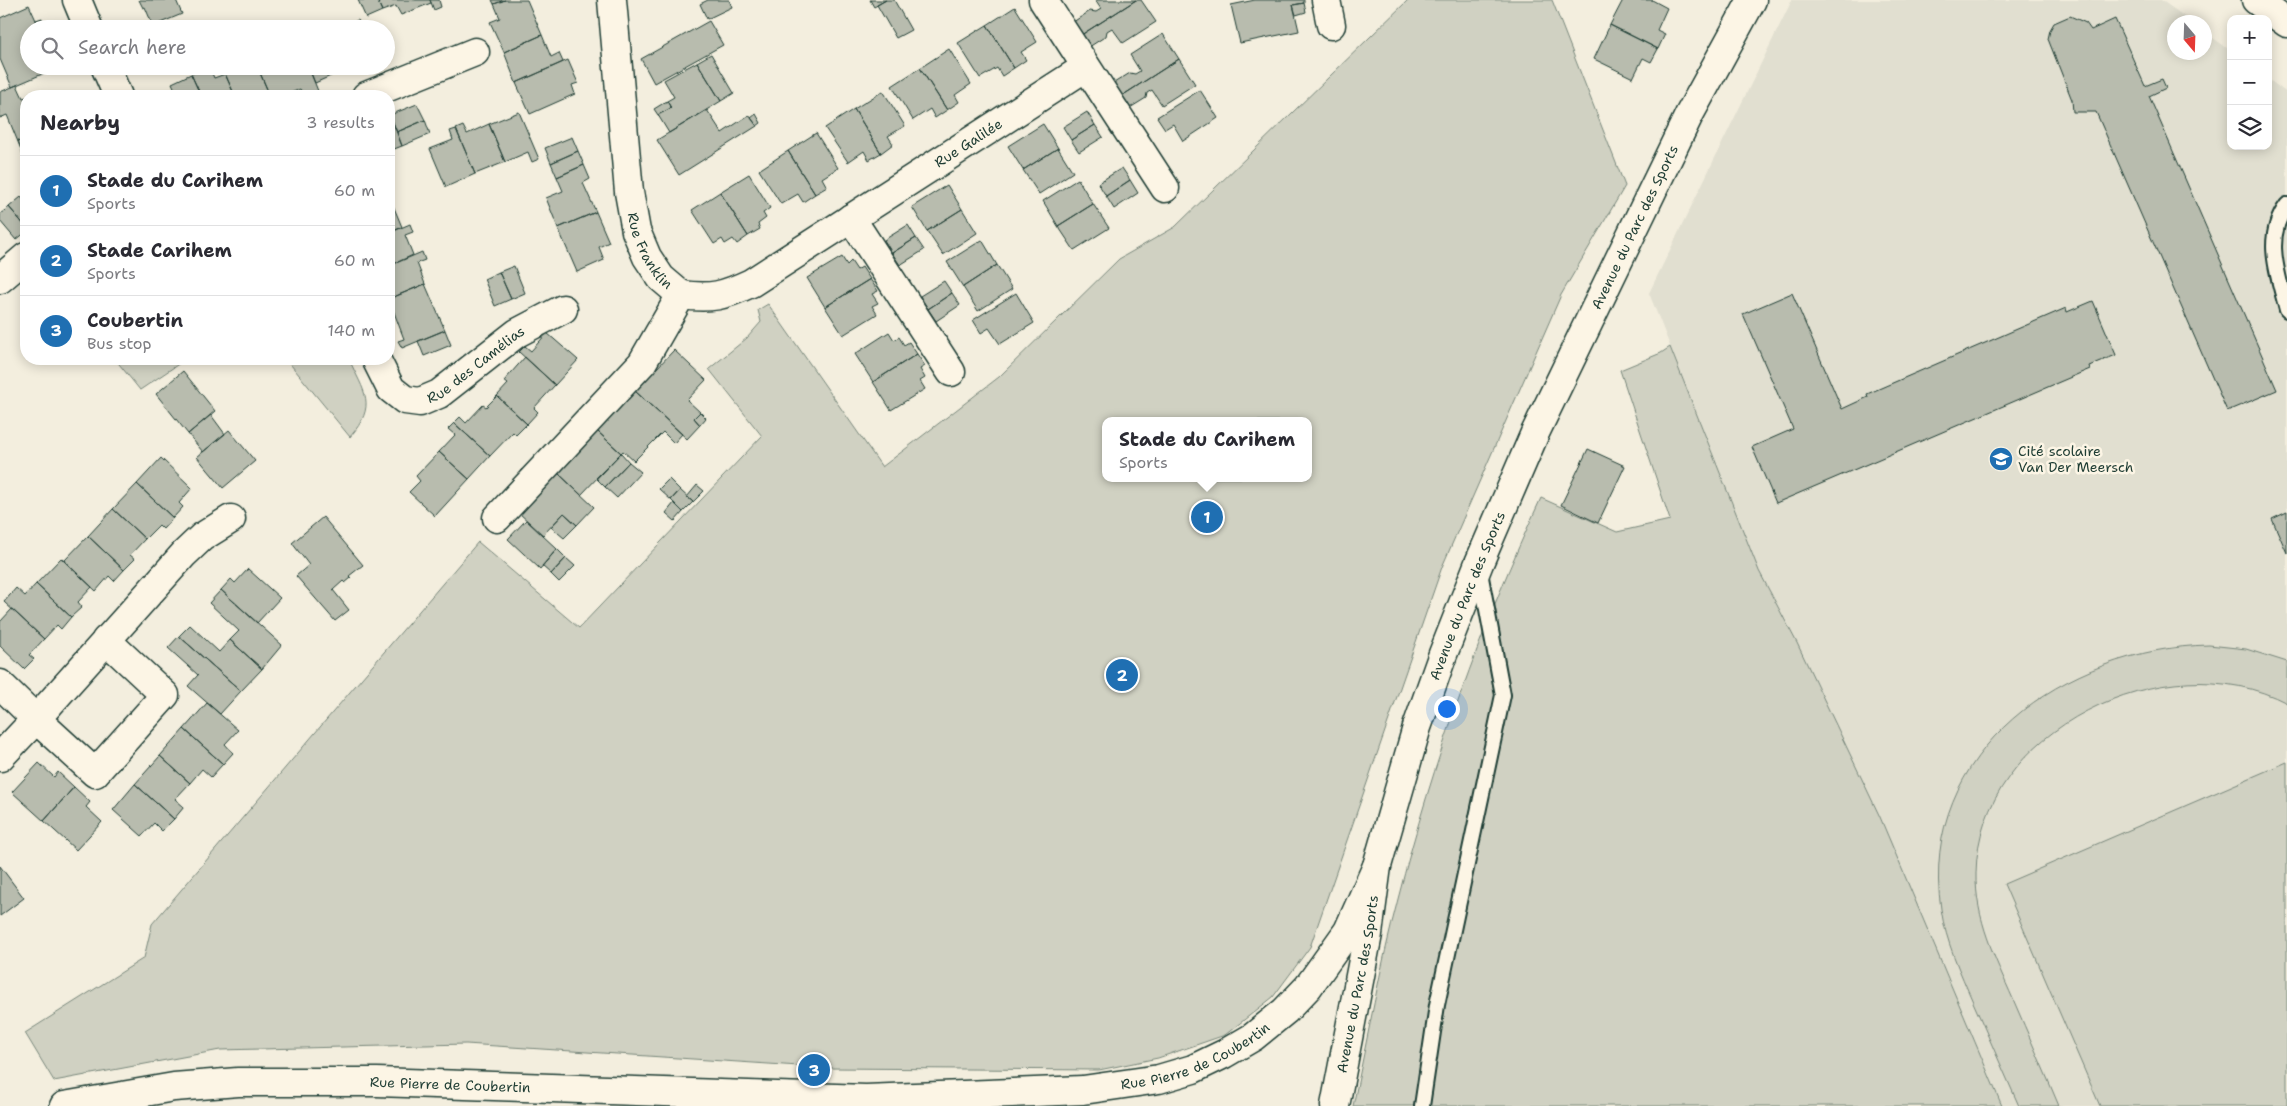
<!DOCTYPE html>
<html lang="en">
<head>
<meta charset="utf-8">
<style>
	:root { --surface:#fff; --page:#f7f7f7; --text:#2b2b33; --muted:#7c7c81; --line:#e1e1e2; --accent:#1f6fb2 }
	body { margin:0; font-family:"Shantell Sans",sans-serif; background:var(--page); color:var(--text) }
	.controls { position:absolute; right:15px; top:15px; display:grid; overflow:hidden; border-radius:10px; box-shadow:0 2px 12px #0003 }
	.controls button { width:45px; height:45px; display:grid; place-items:center; padding:0; border:0; border-bottom:1px solid var(--line); background:var(--surface); color:var(--text); font:25px sans-serif }
	.compass { position:absolute; left:2167px; top:15px; width:45px; height:45px; border-radius:50%; background:var(--surface); box-shadow:0 2px 12px #0003; rotate:161deg }
	.you { position:absolute; left:1446px; top:708px; width:18px; height:18px; margin:-12px; border:4px solid #fff; border-radius:50%; background:#1a73e8; box-shadow:0 0 0 8px #1a73e833 }
	.badge { display:grid; place-items:center; width:32px; height:32px; border-radius:50%; background:var(--accent); color:#fff; font-size:16px; font-weight:700 }
	.pin { position:absolute; translate:-50% -50%; border:2px solid #fff; box-shadow:0 1px 5px #0006 }
	.popup { position:absolute; left:1102px; top:417px; width:210px; height:65px; box-sizing:border-box; display:grid; place-content:center; border-radius:10px; background:var(--surface); filter:drop-shadow(0 1px 4px #0005); font-size:16px; white-space:nowrap; color:var(--muted) }
	.popup b { font-size:19px; color:var(--text) }
	.popup::after { content:''; position:absolute; left:50%; top:100%; margin-left:-10px; border:10px solid transparent; border-top-color:var(--surface) }
	.list { margin:0; padding:0; list-style:none }
	h2 { display:flex; justify-content:space-between; align-items:center; height:65px; margin:0; padding:0 20px; font-size:21px }
	h2 small { font-size:16px; font-weight:400; color:var(--muted) }
	.list li { display:grid; grid-template-columns:32px 1fr auto; gap:15px; align-items:center; box-sizing:border-box; height:70px; padding:0 20px; border-top:1px solid var(--line) }
	.list b { display:block; font-size:19px; white-space:nowrap }
	.list p { margin:0; font-size:16px; white-space:nowrap; color:var(--muted) }
	.list em { font-size:16px; font-style:normal; color:var(--muted) }
	.icon { flex:none; width:28px; height:28px; fill:none; stroke:currentColor; stroke-width:2; stroke-linecap:round; stroke-linejoin:round }
	.map { position:relative; flex:none; width:2287px; height:1106px; overflow:hidden }
	.search { position:absolute; background:var(--surface); box-shadow:0 2px 12px #0003; left:20px; top:20px; width:375px; height:55px; display:flex; align-items:center; gap:12px; box-sizing:border-box; padding:0 18px; border-radius:28px; color:var(--muted); font-size:19px }
	.panel { position:absolute; background:var(--surface); box-shadow:0 2px 12px #0003; left:20px; top:90px; width:375px; height:275px; border-radius:20px }
	.map>svg:first-child { display:block }
</style>
</head>
<body>
<div class="map">
<svg width="2287" height="1106" viewBox="0 0 2287 1106">
	<rect width="100%" height="100%" fill="#f3eede"/>
	<filter id="ink" filterUnits="userSpaceOnUse"><feTurbulence type="fractalNoise" baseFrequency=".02" numOctaves="2"/><feDisplacementMap in="SourceGraphic" scale="10" xChannelSelector="R" yChannelSelector="G"/><feConvolveMatrix kernelMatrix="1 2 1 2 8 2 1 2 1" color-interpolation-filters="sRGB"/></filter>
	<g filter="url(#ink)">
		<path fill="#e1dfd0" d="M1792 0H2161L2192 22H2174V52H2204L2205 32 2231 51V146H2268V79L2287 93V1106H2002L1880 817 1797 643 1759 571 1649 293Z"/>
		<path fill="#d0d1c2" stroke="#78877b" fill-rule="evenodd" d="M1408 0H1552L1625 186 1561 295 1442 567 1310 947 1273 997 1225 1035 1158 1058 1099 1070 829 1068 466 1044 220 1050 54 1081 25 1033 144 958 152 924 478 542 579 628 762 436 709 369 747 338 761 322 758 310 768 304 882 467 999 377 1119 259 1175 227ZM1106 421H1308V478H1106Z
			M1670 347 1759 571 1797 643 1880 817 2002 1106H1353C1368 1037 1380 967 1398 899 1433 762 1481 627 1541 498L1617 532 1670 520 1620 370 1661 353Z
			M115 359H186L140 390Z
			M286 359H349C364 393 378 404 350 437Z
			M2209 645 2246 649 2287 662V703C2167 640 1978 730 1976 873 1975 919 1995 958 2013 999 2028 1034 2044 1070 2059 1106H2019C2004 1071 1988 1037 1973 1002 1960 972 1946 942 1941 909 1917 751 2067 648 2209 645Z
			M2287 762V1106H2100L2004 884Z"/>
		<path fill="#b8bcae" stroke="#1f3d34" d="M139 0H176L182 14 153 26 145 7 143 8Z
			M358 0H377L382 11 366 18Z
			M377 0H430L431 3 401 15 396 6 382 11Z
			M430 0H439L441 7 434 10Z
			M492 0H505L494 4Z
			M505 0H527L542 35 504 52 490 22 500 18 494 4Z
			M708 0H729L732 7 707 19 700 4Z
			M870 0H886L874 7Z
			M886 0H894L911 30 896 38 877 5Z
			M1095 0H1136L1078 37 1070 24 1090 11 1096 12 1101 9Z
			M1136 0H1141L1156 22 1123 43 1112 28 1107 31 1106 36 1086 49 1078 37Z
			M1255 0H1304V3L1293 5 1299 31 1240 43 1231 5Z
			M1623 0H1652L1667 8 1657 30 1665 34 1658 49 1610 25Z
			M1304 3 1306 12 1296 15 1293 5Z
			M29 5 40 29H29V66H61L12 87 0 59V18Z
			M1015 7 1037 42 1021 52 1026 60 1014 68 987 25Z
			M2070 16 2086 23 2091 30 2115 19 2145 86 2162 79 2166 88 2149 96 2277 390 2227 411 2096 112H2073L2072 100 2048 39 2050 30 2054 23Z
			M42 18 46 29H40L36 20Z
			M358 20 362 29H339Z
			M709 21 723 45 654 83 641 59Z
			M987 25 1014 68 1002 76 997 68 980 78 958 43Z
			M1610 25 1658 49 1651 62 1643 58 1633 78 1594 59Z
			M1163 34 1179 59 1117 99 1109 86 1130 73 1135 74 1140 71 1130 55Z
			M542 35 551 57 559 53 563 62 516 83 504 52Z
			M949 49 971 84 955 95 959 102 947 110 920 68Z
			M711 54 734 93 721 101 697 62Z
			M1179 59 1195 84 1162 105 1152 90 1147 93 1146 98 1125 111 1117 99Z
			M568 60 578 83 572 85 575 94 530 114 516 83Z
			M697 62 721 101 669 133 658 115 671 108 667 101 674 97 664 80Z
			M209 66 214 78 225 74 235 96H201L191 74Z
			M228 66H257L270 96H235L223 69Z
			M257 66H308L318 91 305 96 300 89 284 96H270Z
			M308 66H342L344 70 315 83Z
			M342 66H354L344 70Z
			M920 68 947 110 935 118 930 109 913 120 892 86Z
			M191 74 201 96H171L177 94 172 83Z
			M17 85 23 98 26 97V138L18 142 7 115 0 118V92Z
			M1200 90 1218 118 1183 141 1173 124 1165 129 1157 117Z
			M40 91 43 96H28Z
			M883 91 905 126 888 136 893 144 881 153 854 109Z
			M667 101 671 108 658 115 654 109Z
			M417 104 425 120 397 132 390 115Z
			M854 109 881 153 869 160 864 151 848 162 825 128Z
			M707 110 722 133 749 115 757 126 679 175 657 140Z
			M519 112 539 159 532 162 528 152 505 162 489 124Z
			M1087 112 1095 125 1071 140 1063 127Z
			M756 114 761 123 757 126 751 118Z
			M390 115 402 146 389 151V116Z
			M425 120 430 134 402 146 397 132Z
			M489 124 505 162 475 174 456 129 463 126 467 134Z
			M1043 124 1058 148 1023 170 1008 146Z
			M1095 125 1103 137 1079 152 1071 140Z
			M456 129 475 174 446 187 430 149 453 140 450 131Z
			M816 133 838 168 822 178 827 187 815 194 788 151Z
			M572 137 578 151 551 163 545 148Z
			M26 138V162L18 142Z
			M1058 148 1073 172 1039 194 1023 170Z
			M578 151 584 165 557 177 551 163Z
			M788 151 815 194 803 202 798 194 781 204 759 170Z
			M584 165 590 179 583 183 596 212 558 228 546 198 563 191 557 177Z
			M1122 168 1130 180 1106 196 1098 183Z
			M749 174 770 208 763 213 766 218 758 224 760 229 748 236 720 192Z
			M1078 179 1093 204 1058 226 1043 201Z
			M1130 180 1138 193 1114 209 1106 196Z
			M947 185 962 209 927 231 912 207Z
			M720 192 748 236 737 244 733 239 725 244 722 239 714 244 692 210Z
			M21 197 26 203V227L9 207Z
			M389 198H390L402 227 389 233Z
			M1093 204 1109 228 1074 250 1058 226Z
			M9 207 26 227V232L16 240 0 221V214Z
			M962 209 977 233 943 255 927 231Z
			M596 212 609 242 599 247 604 260 577 272 558 228Z
			M410 224 413 232 405 235 413 255 389 266V233Z
			M908 225 916 238 892 253 884 240Z
			M916 238 924 250 900 265 892 253Z
			M982 240 997 265 963 287 947 262Z
			M422 252 425 260 417 263 425 284 389 299V266Z
			M842 257 847 265 851 261 857 270 862 267 870 279 825 307 807 278Z
			M997 265 1012 289 978 311 963 287Z
			M514 266 525 293 511 299 499 272Z
			M499 272 511 299 495 306 484 279Z
			M870 279 878 291 872 294 878 303 872 306 877 314 843 335 825 307Z
			M944 281 952 293 928 309 920 296Z
			M425 284 445 330 402 348 398 341 404 339 389 299Z
			M952 293 960 305 936 321 928 309Z
			M1016 293 1034 323 1000 344 989 328 981 333 973 320Z
			M1792 293 1842 409 1868 397 1867 394 2066 308 2067 312 2093 301 2116 355 2089 366 2090 369 1776 503 1752 447 1793 429 1743 314Z
			M445 330 451 345 424 356 418 341Z
			M889 332 894 340 899 337 904 345 909 342 917 354 873 382 855 354Z
			M547 333 578 360 555 385 519 352 525 346 531 351Z
			M674 350 706 380 687 400 700 412 694 418 700 425 687 439 635 391Z
			M917 354 925 366 920 369 925 378 920 381 925 389 891 410 873 382Z
			M525 357 555 385 534 408 538 412 527 424 497 396 508 384 504 381Z
			M183 371 215 411 188 434 156 394Z
			M635 391 682 434 674 443 663 432 634 461 623 451 621 453 597 431Z
			M497 396 527 424 516 435 513 432 490 456 454 423 460 417 466 423 483 405 486 407Z
			M700 412 706 418 700 425 694 418Z
			M211 415 225 434 203 452 188 434Z
			M454 423 490 456 469 479 439 452 455 435 448 429Z
			M229 430 255 461 223 488 197 457Z
			M597 431 621 453 581 495 557 472Z
			M1588 449 1625 466 1598 523 1561 505Z
			M439 452 469 479 435 516 409 492 420 481 416 476Z
			M621 453 629 462 605 487 596 478Z
			M161 458 192 488 179 503 183 507 173 518 137 484Z
			M629 462 641 472 617 498 605 487Z
			M557 472 594 507 577 525 564 513 543 535 519 513Z
			M669 479 680 490 671 500 659 489Z
			M137 484 173 518 163 529 159 525 145 539 113 509Z
			M697 485 704 491 693 502 687 497Z
			M680 490 693 502 683 512 671 500Z
			M674 503 683 512 675 521 666 513Z
			M113 509 145 539 130 555 135 559 124 570 88 536Z
			M2287 512V553L2272 519Z
			M564 513 577 525 564 538 551 527Z
			M323 517 363 565 349 576 351 578 345 583 343 581 333 590 349 610 335 621 296 576 309 565 292 543Z
			M526 520 557 549 540 569 508 539Z
			M88 536 124 570 114 581 109 576 96 591 64 561Z
			M557 549 566 558 551 574 542 566Z
			M61 558 92 587 78 602 82 607 71 617 36 584Z
			M566 558 575 566 559 582 551 574Z
			M248 569 280 598 257 623 221 590 231 579 235 583Z
			M36 584 71 617 61 629 57 625 44 639 4 602 16 588 25 596Z
			M221 590 282 645 262 669 230 640 239 631 209 603Z
			M12 609 44 639 29 655 34 659 24 669 0 646V622Z
			M190 625 219 652 230 640 262 669 241 691 179 636Z
			M179 636 241 691 220 714 188 686 198 675 168 648Z
			M207 703 238 730 225 744 233 753 223 764 184 729Z
			M184 729 223 764 211 777 202 769 190 783 160 756Z
			M160 756 190 783 175 799 184 807 174 819 135 784Z
			M39 763 54 777 58 772 74 787 44 821 12 792Z
			M135 784 174 819 162 831 154 823 142 836 113 810Z
			M74 787 90 802 86 807 102 822 76 850 44 821Z
			M0 866 24 898 0 916Z"/>
		<g fill="none" stroke-linecap="round" stroke-linejoin="round">
			<g stroke="#1f3d34" stroke-width="18">
				<path id="service" d="M2287 205C2263 238 2278 274 2287 310
					M1422 1106 1437 1005 1503 695 1480 572"/>
			</g>
			<g stroke="#1f3d34" stroke-width="31">
				<g id="minor">
					<path d="M77 0 89 29"/>
					<path id="s1" d="M612 0 629 192 636 231 647 257 661 278 681 295"/>
					<path d="M1043 0 1165 188"/>
					<path d="M1326 0 1331 25"/>
					<path d="M2256 0 2287 23"/>
					<path d="M105 66 118 96"/>
					<path d="M366 96 475 52"/>
					<path d="M851 218 951 372"/>
					<path d="M0 279 26 257"/>
					<path id="s2" d="M681 295C712 299 723 296 751 283L1086 67"/>
					<path id="s3" d="M376 359 391 389 405 400 420 402 439 394 517 333 563 309"/>
					<path d="M497 518 642 363 681 295"/>
					<path d="M0 684 36 719 184 554 202 537 231 519"/>
					<path d="M0 757 36 719 95 773 165 695 106 640"/>
				</g>
			</g>
			<g stroke="#1f3d34" stroke-width="31">
				<g id="tertiary">
					<path id="s4" d="M64 1106 174 1087 238 1082H377L866 1099 1083 1090 1159 1079 1193 1069 1224 1054 1253 1037 1285 1011 1308 987 1348 931 1377 866"/>
					<path id="s5" d="M1335 1106 1368 934 1377 866 1417 727 1443 654 1479 563 1535 433 1689 115 1752 0"/>
				</g>
			</g>
			<use href="#service" stroke="#fcf5e5" stroke-width="14"/>
			<use href="#minor" stroke="#fcf5e5" stroke-width="28"/>
			<use href="#tertiary" stroke="#fcf5e5" stroke-width="28"/>
		</g>
	</g>
	<defs>
		<g id="school-disc" transform="scale(1.25)"><circle r="9.5" fill="#1f6fb2" stroke="#fcf5e5"/><path d="M0-5L7-2L0 1L-7-2ZM-4 1L0 2.5L4 1V4Q0 6-4 4Z" fill="#fff"/></g>
	</defs>
	<g fill-rule="evenodd">
		<use href="#school-disc" x="2001" y="459"/>
	</g>
	<g text-anchor="middle" dominant-baseline="central" stroke-width="5" stroke-linejoin="round" paint-order="stroke">
		<g font-size="14" fill="#1f3d34" stroke="#fcf5e5">
			<text stroke="none"><textPath href="#s2" startOffset="331">Rue Galilée</textPath></text>
			<text stroke="none"><textPath href="#s5" startOffset="934">Avenue du Parc des Sports</textPath></text>
			<text stroke="none"><textPath href="#s1" startOffset="256">Rue Franklin</textPath></text>
			<text stroke="none"><textPath href="#s3" startOffset="134">Rue des Camélias</textPath></text>
			<text stroke="none"><textPath href="#s5" startOffset="529">Avenue du Parc des Sports</textPath></text>
			<text stroke="none"><textPath href="#s5" startOffset="124">Avenue du Parc des Sports</textPath></text>
			<text stroke="none"><textPath href="#s4" startOffset="1140">Rue Pierre de Coubertin</textPath></text>
			<text stroke="none"><textPath href="#s4" startOffset="388">Rue Pierre de Coubertin</textPath></text>
		</g>
		<g font-size="14" fill="#1f3d34" stroke="#fcf5e5" text-anchor="start">
			<text x="2018" y="451">Cité scolaire<tspan x="2018" dy="16">Van Der Meersch</tspan></text>
		</g>
	</g>
</svg>
<div class="controls">
<button>+</button>
<button>−</button>
<button><svg class="icon" aria-label="layers" viewBox="0 0 24 24"><path d="M12 4l9 5-9 5-9-5zM3 14l9 5 9-5"/></svg></button>
</div>
<svg class="compass" viewBox="-18 -18 36 36"><path d="M0-13l5 13h-10z" fill="#e53935"/><path d="M0 13l5-13h-10z" fill="#7c7c81"/></svg>
<div class="you"></div>
<div class="pin badge" style="left:1207px;top:517px">1</div>
<div class="popup"><b>Stade du Carihem</b>Sports</div>
<div class="pin badge" style="left:1122px;top:675px">2</div>
<div class="pin badge" style="left:814px;top:1070px">3</div>
<div class="search"><svg class="icon" aria-label="search" viewBox="0 0 24 24"><circle cx="10" cy="10" r="6"/><path d="M15 15l6 6"/></svg>Search here</div>
<section class="panel">
<h2>Nearby<small>3 results</small></h2>
<ul class="list">
<li><span class="badge">1</span><div><b>Stade du Carihem</b><p>Sports</p></div><em>60 m</em></li>
<li><span class="badge">2</span><div><b>Stade Carihem</b><p>Sports</p></div><em>60 m</em></li>
<li><span class="badge">3</span><div><b>Coubertin</b><p>Bus stop</p></div><em>140 m</em></li>
</ul>
</section>
</div>
</body>
</html>
